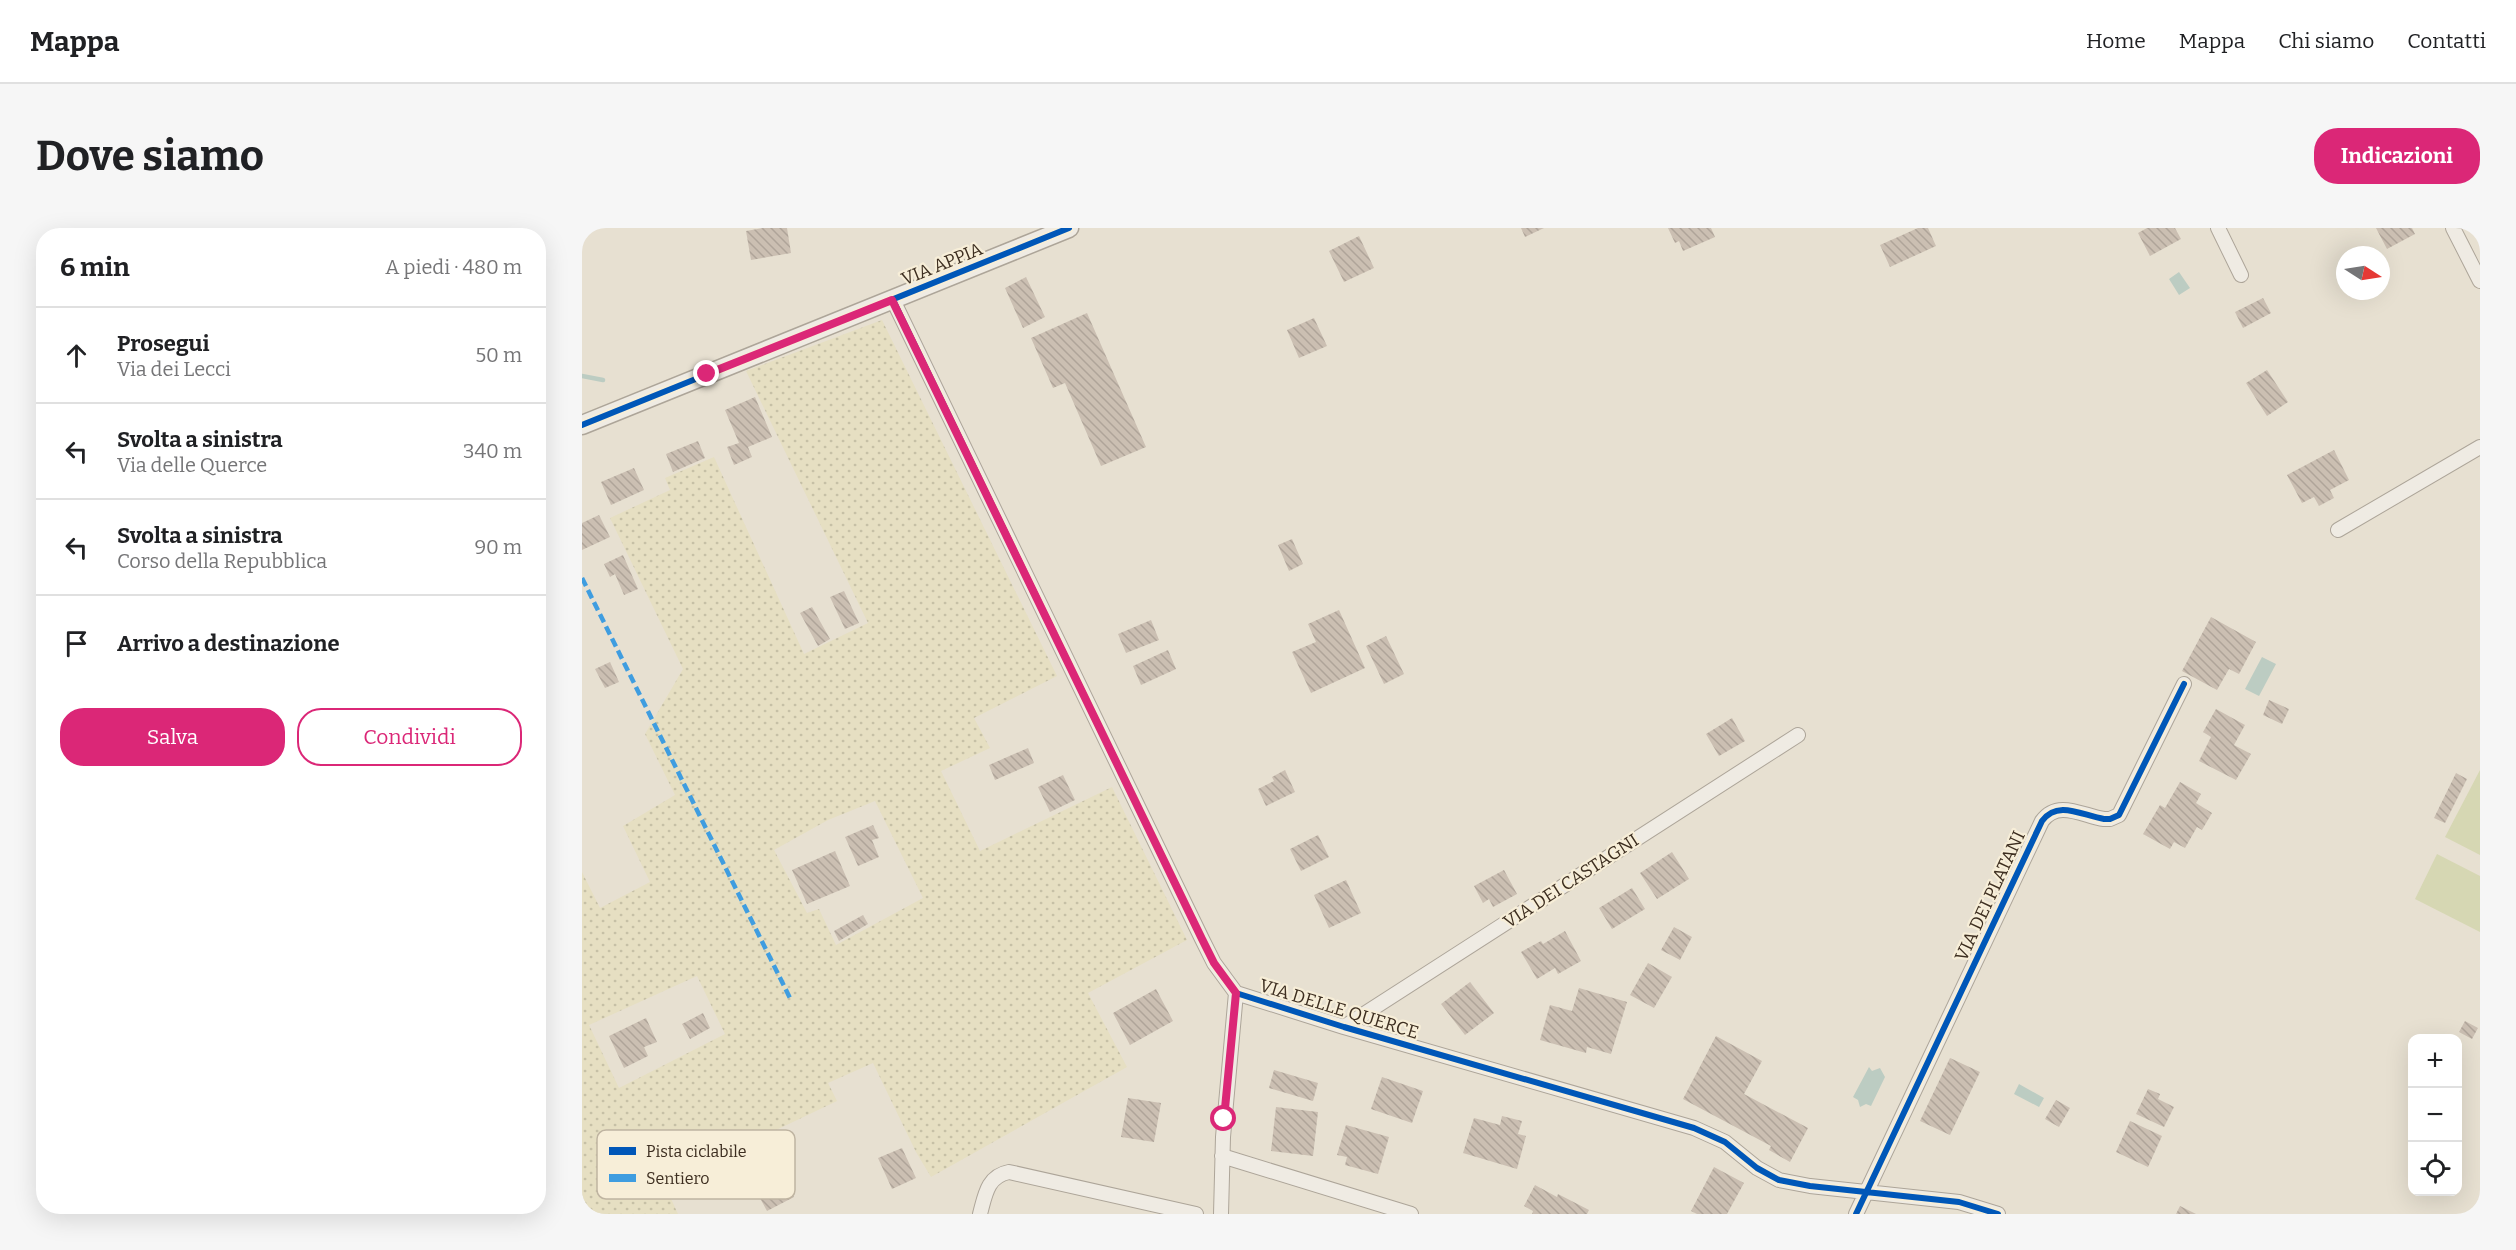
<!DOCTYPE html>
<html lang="it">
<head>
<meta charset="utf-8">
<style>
	:root { --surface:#fff; --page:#f6f6f6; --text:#202124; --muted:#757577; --line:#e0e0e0; --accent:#db2777 }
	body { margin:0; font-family:Bitter,serif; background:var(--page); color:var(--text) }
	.controls { position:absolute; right:18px; bottom:18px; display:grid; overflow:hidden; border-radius:12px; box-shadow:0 6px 24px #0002 }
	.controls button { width:54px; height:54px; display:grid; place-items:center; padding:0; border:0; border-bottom:2px solid var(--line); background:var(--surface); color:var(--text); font:30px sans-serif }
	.compass { position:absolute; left:1754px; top:18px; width:54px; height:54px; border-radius:50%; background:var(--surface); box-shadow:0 6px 24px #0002; rotate:102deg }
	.stop { position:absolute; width:18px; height:18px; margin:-14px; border:4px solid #db2777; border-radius:50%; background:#fff }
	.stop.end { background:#db2777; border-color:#fff; box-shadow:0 2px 6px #0008 }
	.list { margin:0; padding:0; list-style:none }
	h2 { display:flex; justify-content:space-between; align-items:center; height:78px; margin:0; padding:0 24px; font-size:26px }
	h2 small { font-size:20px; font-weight:400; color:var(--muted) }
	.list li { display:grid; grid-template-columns:39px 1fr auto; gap:18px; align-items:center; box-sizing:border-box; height:96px; padding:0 24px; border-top:2px solid var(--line) }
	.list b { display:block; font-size:22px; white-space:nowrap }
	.list p { margin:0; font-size:20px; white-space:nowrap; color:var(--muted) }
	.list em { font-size:20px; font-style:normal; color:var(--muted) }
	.actions { display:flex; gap:12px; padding:18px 24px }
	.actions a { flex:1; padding:14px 0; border:2px solid var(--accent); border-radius:24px; text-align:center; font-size:21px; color:var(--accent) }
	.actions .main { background:var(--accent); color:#fff }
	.icon { flex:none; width:33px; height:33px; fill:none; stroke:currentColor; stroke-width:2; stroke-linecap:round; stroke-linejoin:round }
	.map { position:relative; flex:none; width:1898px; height:986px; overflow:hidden; border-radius:24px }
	header { display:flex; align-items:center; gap:36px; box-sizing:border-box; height:84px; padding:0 30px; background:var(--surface); border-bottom:2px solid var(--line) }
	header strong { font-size:28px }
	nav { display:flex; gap:33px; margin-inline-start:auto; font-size:21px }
	.intro { display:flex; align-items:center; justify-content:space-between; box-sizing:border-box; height:144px; padding:0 36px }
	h1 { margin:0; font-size:42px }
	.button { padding:15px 27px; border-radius:24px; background:var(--accent); color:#fff; font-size:21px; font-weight:700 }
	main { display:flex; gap:36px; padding:0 36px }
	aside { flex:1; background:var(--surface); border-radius:24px; box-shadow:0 6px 24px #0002 }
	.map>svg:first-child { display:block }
</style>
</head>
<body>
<header>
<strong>Mappa</strong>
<nav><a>Home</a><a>Mappa</a><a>Chi siamo</a><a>Contatti</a></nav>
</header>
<div class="intro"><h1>Dove siamo</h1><a class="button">Indicazioni</a></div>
<main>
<aside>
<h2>6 min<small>A piedi · 480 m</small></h2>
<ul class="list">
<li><svg class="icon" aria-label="ahead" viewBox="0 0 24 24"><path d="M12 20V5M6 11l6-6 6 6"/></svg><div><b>Prosegui</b><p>Via dei Lecci</p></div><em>50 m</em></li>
<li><svg class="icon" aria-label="left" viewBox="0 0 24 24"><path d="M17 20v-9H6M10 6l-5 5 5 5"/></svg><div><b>Svolta a sinistra</b><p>Via delle Querce</p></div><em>340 m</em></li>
<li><svg class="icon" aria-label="left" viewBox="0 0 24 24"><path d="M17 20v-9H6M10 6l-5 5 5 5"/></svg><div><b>Svolta a sinistra</b><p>Corso della Repubblica</p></div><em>90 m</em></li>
<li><svg class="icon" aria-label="arrive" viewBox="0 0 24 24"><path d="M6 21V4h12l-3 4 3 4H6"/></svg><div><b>Arrivo a destinazione</b></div></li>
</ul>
<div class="actions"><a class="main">Salva</a><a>Condividi</a></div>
</aside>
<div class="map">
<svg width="1898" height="986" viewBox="0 0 1898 986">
	<defs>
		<pattern id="farmland-dots" width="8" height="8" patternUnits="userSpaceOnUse" patternTransform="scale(1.5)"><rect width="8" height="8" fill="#e6dfc2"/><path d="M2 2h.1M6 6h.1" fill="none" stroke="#c6c0a6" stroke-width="1.8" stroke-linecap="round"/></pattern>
		<pattern id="building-back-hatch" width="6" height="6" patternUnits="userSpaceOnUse" patternTransform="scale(1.5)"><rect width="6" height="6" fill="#cbbfb2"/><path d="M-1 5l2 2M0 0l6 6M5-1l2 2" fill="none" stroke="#afa499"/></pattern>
	</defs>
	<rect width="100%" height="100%" fill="#e7e0d1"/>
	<path fill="url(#farmland-dots)" fill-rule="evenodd" d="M300 92 475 448 392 490 408 520 359 543 398 623 530 559 605 712 506 765 545 839 349 949 334 924 291 835 246 855 255 873 190 904 85 962 96 986H0V644L18 680 68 654 41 598 93 567 63 506 101 441 28 290 88 262 83 250 132 229 222 426 286 395 164 143ZM293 573 341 670 254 717 237 681 225 685 192 622 246 592ZM115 748 143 806 37 860 7 797Z"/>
	<path fill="#d6d7b3" d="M1898 542V627L1863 609Z
		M1855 626 1898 648V704L1833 671Z"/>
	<path fill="#bcccc2" d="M1597 44 1608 60 1597 67 1587 51Z
		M1680 429 1694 436 1677 468 1663 461Z
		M1287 839 1290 843 1298 840 1303 849 1289 878 1284 876 1278 879 1276 872 1271 869Z
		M1437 856 1462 870 1457 879 1432 866Z"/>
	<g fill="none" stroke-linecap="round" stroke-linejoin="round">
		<path stroke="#bcccc2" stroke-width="4.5" d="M0 148 21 152"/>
	</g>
	<path fill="url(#building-back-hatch)" d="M181 0H205L209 25 169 32 164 3Z
		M939 0H962L943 9Z
		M1086 0H1129L1133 9 1101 23 1097 13 1093 15Z
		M1336 0H1346L1354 18 1308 39 1298 17Z
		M1565 0H1593L1599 11 1568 28 1556 5Z
		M1794 0H1830L1833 6 1805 21Z
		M777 8 792 40 762 54 747 23Z
		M444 49 463 89 441 100 423 60Z
		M1681 70 1689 85 1661 100 1653 84Z
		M505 85 564 219 519 238 483 155 471 160 449 110Z
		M732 90 745 118 717 130 705 102Z
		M1685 142 1706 174 1685 188 1664 155Z
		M173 169 190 209 166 219 170 229 152 237 145 219 157 215 143 182Z
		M116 213 123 230 91 244 84 226Z
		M1752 222 1767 252 1748 262 1752 270 1737 278 1732 269 1720 275 1705 247Z
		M52 240 62 262 29 277 19 254Z
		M17 287 28 309 0 322V295Z
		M710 311 721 336 707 343 696 317Z
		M41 327 56 361 42 367 33 346 28 349 22 336Z
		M262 363 277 395 263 401 248 369Z
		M230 379 248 411 236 418 218 385Z
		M757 382 783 440 729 465 710 424 734 414 726 396Z
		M1629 389 1674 414 1657 446 1647 441 1635 462 1600 443Z
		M569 392 577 412 544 425 536 406Z
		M804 408 822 446 802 456 784 418Z
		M586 422 594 441 559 457 551 438Z
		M28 434 37 454 23 460 13 441Z
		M1687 472 1707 481 1700 496 1681 487Z
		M1634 481 1663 497 1652 517 1669 526 1654 552 1617 533 1629 509 1621 504Z
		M1150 490 1163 513 1137 528 1124 506Z
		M446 520 452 535 413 552 407 537Z
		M703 542 713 564 684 578 676 561 692 553 690 549Z
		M1874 545 1885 551 1863 595 1852 590Z
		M481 547 493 572 468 584 456 559Z
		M1598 554 1619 566 1614 575 1630 585 1620 602 1615 599 1603 620 1592 614 1588 621 1561 606 1578 577 1583 580Z
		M291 597 297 610 290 612 297 629 276 638 263 609Z
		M736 607 747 629 719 643 708 621Z
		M253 623 268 658 225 676 210 642Z
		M1090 624 1107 651 1075 671 1058 645Z
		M922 642 935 666 911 679 907 671 901 675 892 658Z
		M764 652 779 685 747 700 732 667Z
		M1050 660 1063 681 1030 701 1017 680Z
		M281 687 286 696 257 713 252 703Z
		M1092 699 1110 709 1098 732 1079 722Z
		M983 703 999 733 976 746 973 740 955 751 939 724 959 713 961 716Z
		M1066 735 1090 749 1072 780 1048 767Z
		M888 754 912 785 883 807 859 776Z
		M997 760 1045 774 1029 826 1005 819 1004 825 958 812 968 777 990 783Z
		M574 761 591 793 548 817 531 785Z
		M121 785 128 800 108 811 100 796Z
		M64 790 75 814 62 819 66 828 42 840 27 808Z
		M1883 793 1896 800 1890 811 1877 804Z
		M1134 808 1180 833 1162 866 1226 900 1208 934 1187 922 1189 918 1101 871Z
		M1368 830 1398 844 1368 907 1338 893Z
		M692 842 736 855 731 873 687 860Z
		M800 849 841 863 830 895 789 881Z
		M1566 861 1578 866 1576 871 1592 879 1582 899 1554 886Z
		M546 870 579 875 572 914 539 909Z
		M1474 872 1488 880 1477 899 1463 891Z
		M694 879 736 884 731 928 689 923Z
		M920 888 940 893 936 906 944 908 935 941 881 925 892 890 918 897Z
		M1548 893 1580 908 1566 939 1534 924Z
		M764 897 807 909 796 946 763 937 765 929 755 927Z
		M320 920 334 950 310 961 296 930Z
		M187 924 212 969 185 983 161 939Z
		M1132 939 1162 955 1145 986H1115L1109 983Z
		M953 957 975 969 976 966 1007 982 1005 986H950L951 983 942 978Z
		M1598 978 1614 986H1594Z"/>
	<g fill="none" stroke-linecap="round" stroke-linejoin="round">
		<g stroke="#ada599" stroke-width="16">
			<path id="minor" d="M1636 0 1659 47
				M1871 0 1898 53
				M311 72 620 711 632 735 654 765 762 799 1112 900 1143 914 1175 940 1197 952 1228 958 1377 974 1416 986
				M1756 302 1898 219
				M762 799 1216 507
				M640 928 829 986
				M398 986C403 968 405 948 427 944L614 986
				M639 986 641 909 654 765
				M1274 986 1460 593C1476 571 1501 588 1522 591H1528L1537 587 1602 456"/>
		</g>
		<g stroke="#ada599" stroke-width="21">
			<path id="tertiary" d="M0 197 487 0"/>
		</g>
		<use href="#minor" stroke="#efebe3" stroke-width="14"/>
		<use href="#tertiary" stroke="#efebe3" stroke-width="18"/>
		<path stroke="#3f9de0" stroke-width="4.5" stroke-dasharray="9 4.5" stroke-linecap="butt" d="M0 350 208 770"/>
		<g stroke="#f7eed8" stroke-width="10">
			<path id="cycleway" d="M311 72 620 711 632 735 654 765 762 799 1112 900 1143 914 1175 940 1197 952 1228 958 1377 974 1416 986
				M0 197 487 0
				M1274 986 1460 593C1476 571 1501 588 1522 591H1528L1537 587 1602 456"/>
		</g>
		<use href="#cycleway" stroke="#0057b8" stroke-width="6"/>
	</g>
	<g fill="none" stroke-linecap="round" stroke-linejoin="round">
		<path stroke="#db2777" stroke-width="8" d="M125 146 310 72 620 711 632 735 654 765 642 891"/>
	</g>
	<g text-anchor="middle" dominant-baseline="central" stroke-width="4.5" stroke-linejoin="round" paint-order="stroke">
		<g font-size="18" fill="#3d2e20" stroke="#f7eed8">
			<text transform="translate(360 36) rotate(-22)">VIA APPIA</text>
			<text transform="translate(989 653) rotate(-33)">VIA DEI CASTAGNI</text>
			<text transform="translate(1408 668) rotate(-65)">VIA DEI PLATANI</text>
			<text transform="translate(757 781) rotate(17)">VIA DELLE QUERCE</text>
		</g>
	</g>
	<rect x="15" y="902" width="198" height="69" rx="9" fill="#f7eed8" stroke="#bfb4a1" stroke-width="1.5"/>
	<rect x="27" y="919" width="27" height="8" fill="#0057b8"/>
	<rect x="27" y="946" width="27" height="8" fill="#3f9de0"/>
	<g font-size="16" fill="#3d2e20">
		<text x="64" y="929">Pista ciclabile</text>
		<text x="64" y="956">Sentiero</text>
	</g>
</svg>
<div class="controls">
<button>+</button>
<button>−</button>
<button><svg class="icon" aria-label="locate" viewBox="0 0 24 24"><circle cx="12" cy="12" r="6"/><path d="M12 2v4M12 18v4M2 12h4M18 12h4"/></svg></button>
</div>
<svg class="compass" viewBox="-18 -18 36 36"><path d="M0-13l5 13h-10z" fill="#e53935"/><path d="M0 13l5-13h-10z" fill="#757577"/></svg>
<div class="stop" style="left:642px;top:891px"></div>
<div class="stop end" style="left:125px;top:146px"></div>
</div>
</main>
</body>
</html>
